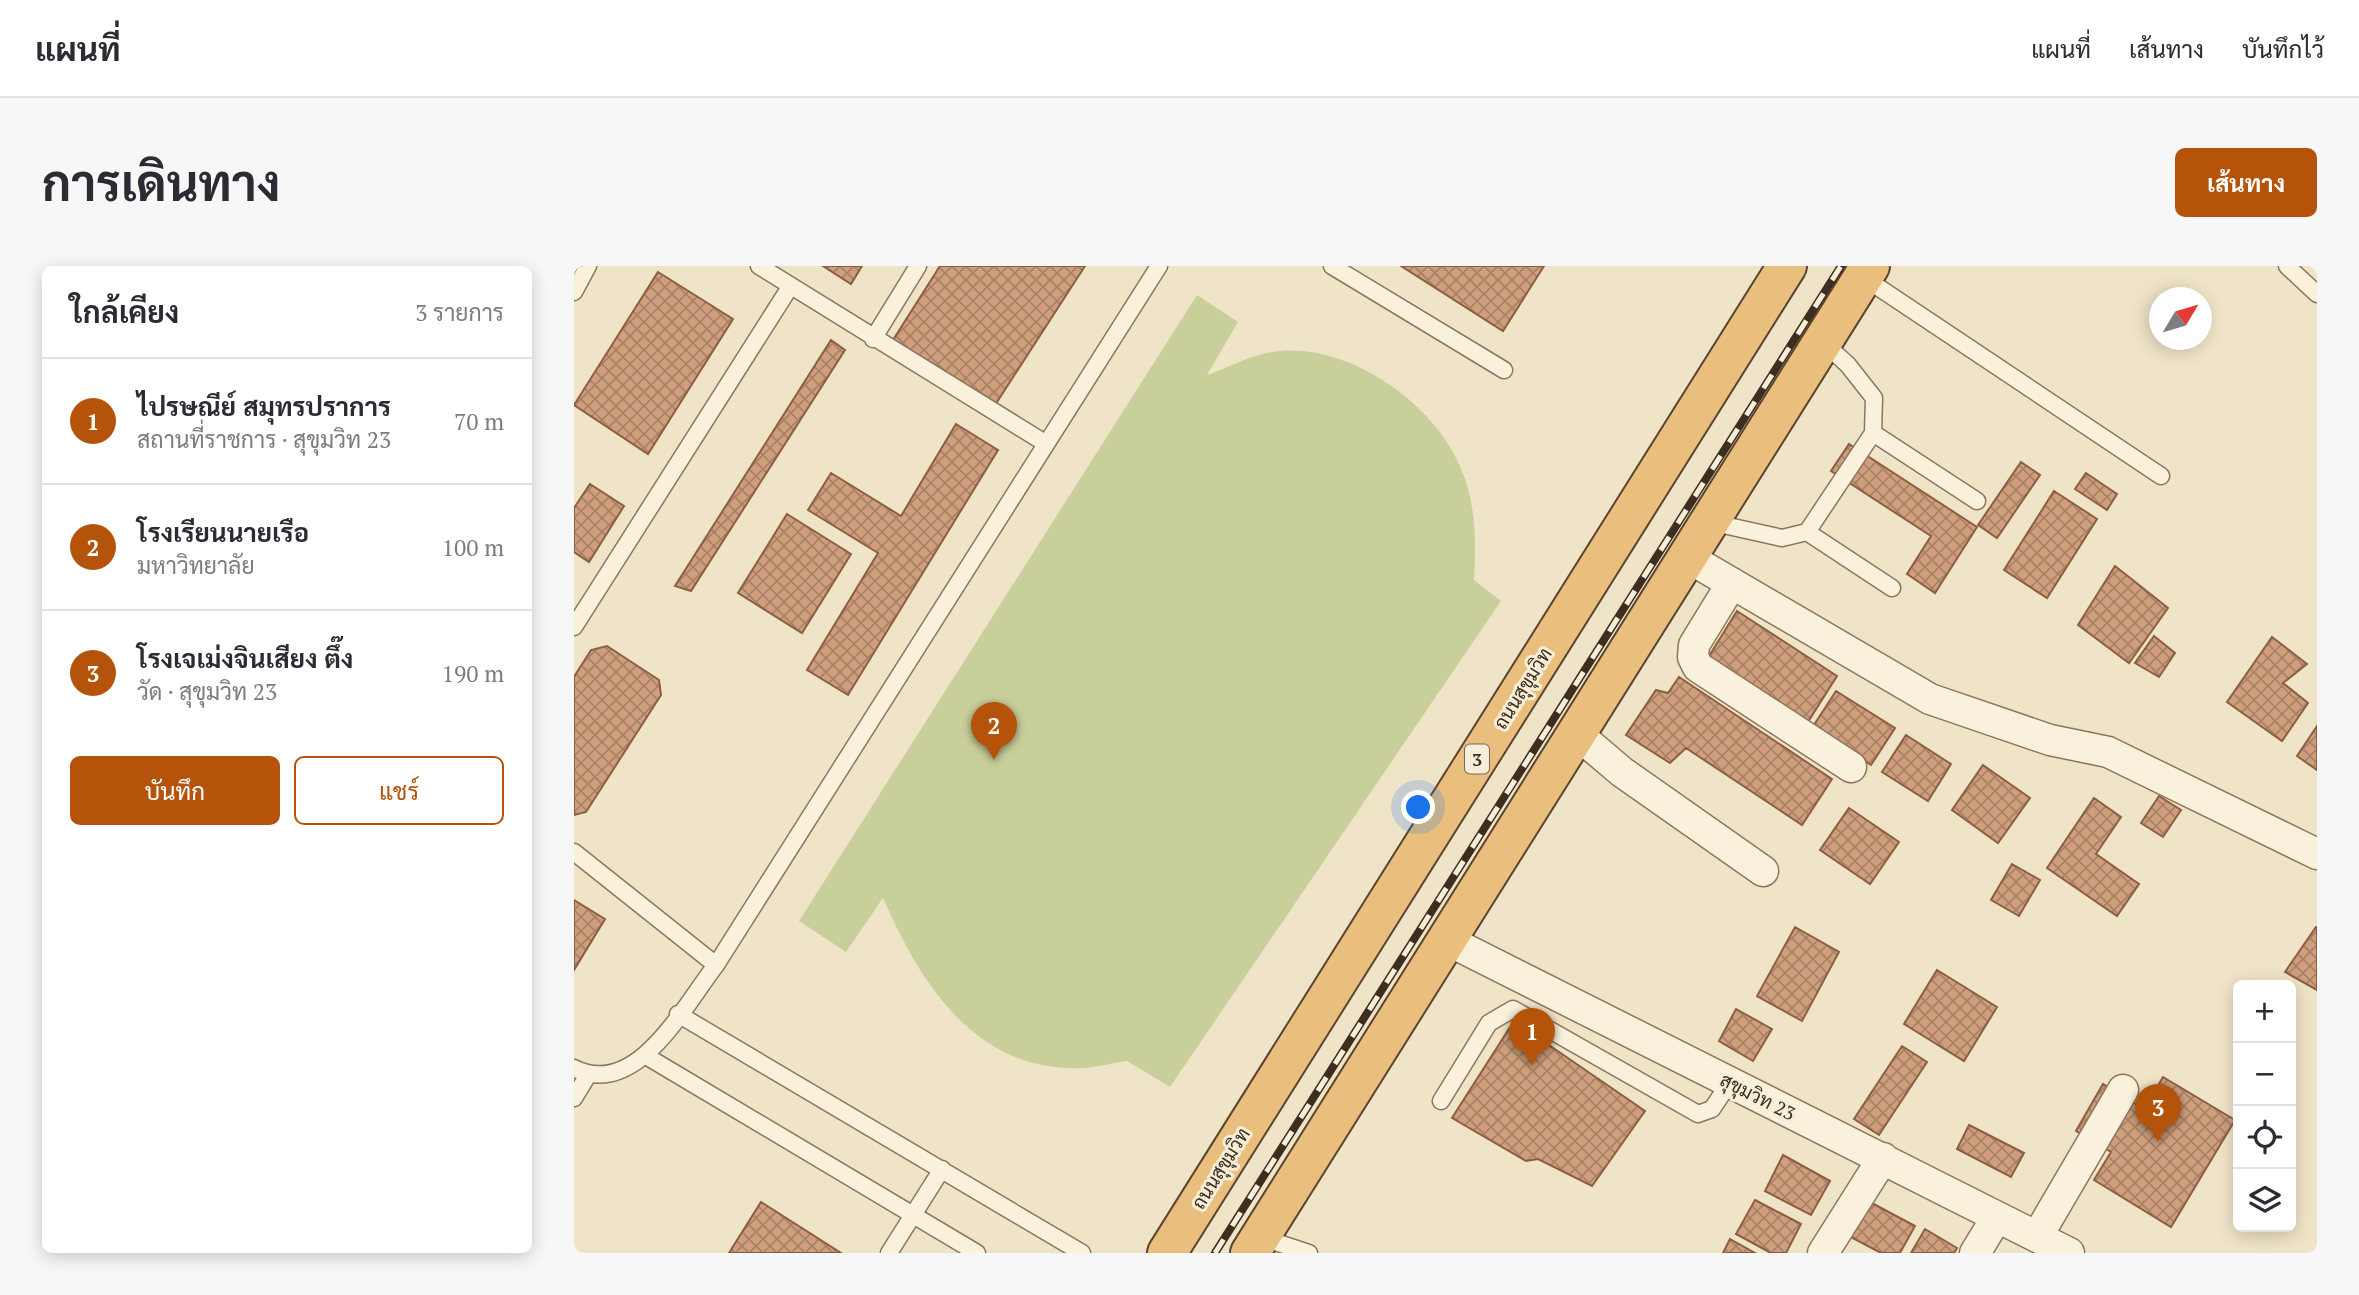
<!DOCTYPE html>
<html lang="th">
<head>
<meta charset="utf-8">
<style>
	:root { --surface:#fff; --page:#f7f7f7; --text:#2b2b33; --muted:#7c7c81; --line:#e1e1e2; --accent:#b45309 }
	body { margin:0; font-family:"PT Serif",Sarabun,serif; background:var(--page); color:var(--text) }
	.controls { position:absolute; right:21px; bottom:21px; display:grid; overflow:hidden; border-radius:10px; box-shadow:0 4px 18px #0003 }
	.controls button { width:63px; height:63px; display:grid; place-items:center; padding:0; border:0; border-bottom:2px solid var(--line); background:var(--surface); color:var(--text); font:35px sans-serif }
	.compass { position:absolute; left:1575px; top:21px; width:63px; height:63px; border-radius:50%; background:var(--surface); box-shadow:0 4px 18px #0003; rotate:52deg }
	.you { position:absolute; left:845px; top:542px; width:24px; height:24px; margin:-18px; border:5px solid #fff; border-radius:50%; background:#1a73e8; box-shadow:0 0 0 10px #1a73e833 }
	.badge { display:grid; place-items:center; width:46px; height:46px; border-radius:50%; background:var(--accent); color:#fff; font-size:23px; font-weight:700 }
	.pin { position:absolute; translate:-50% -58px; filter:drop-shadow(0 2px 4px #0008) }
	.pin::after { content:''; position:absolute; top:37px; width:24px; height:21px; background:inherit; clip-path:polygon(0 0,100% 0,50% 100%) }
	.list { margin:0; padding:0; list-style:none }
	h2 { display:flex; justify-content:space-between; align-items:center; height:91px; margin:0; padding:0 28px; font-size:30px }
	h2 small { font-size:23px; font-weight:400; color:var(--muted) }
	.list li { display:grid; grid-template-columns:46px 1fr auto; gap:21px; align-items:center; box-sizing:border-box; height:126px; padding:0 28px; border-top:2px solid var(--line) }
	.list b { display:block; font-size:26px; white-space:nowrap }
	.list p { margin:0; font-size:23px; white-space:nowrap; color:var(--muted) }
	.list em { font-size:23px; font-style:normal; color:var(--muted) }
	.actions { display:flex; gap:14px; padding:21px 28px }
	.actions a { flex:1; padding:16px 0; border:2px solid var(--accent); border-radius:10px; text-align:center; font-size:24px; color:var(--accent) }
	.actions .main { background:var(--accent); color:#fff }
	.icon { flex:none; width:38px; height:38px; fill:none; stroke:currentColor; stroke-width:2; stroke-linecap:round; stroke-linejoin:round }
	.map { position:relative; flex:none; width:1743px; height:987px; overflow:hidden; border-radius:10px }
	header { display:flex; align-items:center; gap:42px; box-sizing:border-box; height:98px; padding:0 35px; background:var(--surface); border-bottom:2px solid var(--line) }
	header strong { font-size:33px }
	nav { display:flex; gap:38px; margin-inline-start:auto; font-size:24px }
	.intro { display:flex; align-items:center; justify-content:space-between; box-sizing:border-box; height:168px; padding:0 42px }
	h1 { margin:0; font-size:49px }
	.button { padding:18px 32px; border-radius:10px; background:var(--accent); color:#fff; font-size:24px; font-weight:700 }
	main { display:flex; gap:42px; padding:0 42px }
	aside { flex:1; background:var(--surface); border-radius:10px; box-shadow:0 4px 18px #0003 }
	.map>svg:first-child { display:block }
</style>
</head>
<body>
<header>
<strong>แผนที่</strong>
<nav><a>แผนที่</a><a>เส้นทาง</a><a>บันทึกไว้</a></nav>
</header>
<div class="intro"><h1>การเดินทาง</h1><a class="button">เส้นทาง</a></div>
<main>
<aside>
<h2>ใกล้เคียง<small>3 รายการ</small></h2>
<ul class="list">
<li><span class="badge">1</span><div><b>ไปรษณีย์ สมุทรปราการ</b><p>สถานที่ราชการ · สุขุมวิท 23</p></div><em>70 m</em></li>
<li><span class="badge">2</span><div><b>โรงเรียนนายเรือ</b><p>มหาวิทยาลัย</p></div><em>100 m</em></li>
<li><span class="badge">3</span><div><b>โรงเจเม่งจินเสียง ตึ๊ง</b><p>วัด · สุขุมวิท 23</p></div><em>190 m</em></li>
</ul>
<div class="actions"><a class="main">บันทึก</a><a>แชร์</a></div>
</aside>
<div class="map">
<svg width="1743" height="987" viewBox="0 0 1743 987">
	<defs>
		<pattern id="building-cross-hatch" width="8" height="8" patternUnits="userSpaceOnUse" patternTransform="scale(1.75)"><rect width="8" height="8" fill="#cf9f7d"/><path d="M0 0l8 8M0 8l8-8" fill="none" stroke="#a98266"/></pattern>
	</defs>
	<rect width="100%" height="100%" fill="#f0e4c8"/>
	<path fill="#c9cf9b" d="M623 29 664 56 633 109C653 102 673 91 693 87 770 70 868 140 891 213 902 245 902 280 900 314L927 335 596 821 553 795C539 797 524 801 511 802 403 808 347 719 309 632L272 686 225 655Z"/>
	<path fill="url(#building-cross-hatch)" stroke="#8d5f41" stroke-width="2" d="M249 0H288L277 18Z
		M366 0H511L421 139 319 74Z
		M827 0H970L929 65Z
		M84 6 159 53 74 188 0 139Z
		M257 74 271 84 117 325 101 320Z
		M382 158 424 184 274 429 233 404 304 287 234 244 257 207 327 250Z
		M1275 178 1403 261 1361 327 1333 308 1357 270 1257 205Z
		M1447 196 1466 209 1423 272 1404 259Z
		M1512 207 1543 228 1533 244 1501 223Z
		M16 218 50 240 15 296 0 286V242Z
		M1480 225 1523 253 1473 332 1430 304Z
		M213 248 277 288 228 367 164 327Z
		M1541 300 1594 342 1555 397 1504 359Z
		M1163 345 1263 410 1232 459 1132 395Z
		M1580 370 1601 387 1585 411 1561 397Z
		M1698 371 1733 398 1709 417 1734 437 1708 475 1653 436Z
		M33 380 85 414 87 429 12 546 0 549V411L17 384Z
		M1105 411 1258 513 1228 559 1112 482 1096 497 1052 469 1082 424 1094 427Z
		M1262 425 1321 462 1297 499 1238 462Z
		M1743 460V504L1723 490Z
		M1332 469 1377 498 1354 535 1308 506Z
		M1409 499 1456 532 1424 577 1378 544Z
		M1585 530 1607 544 1589 571 1567 557Z
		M1520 532 1547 551 1522 588 1565 618 1543 650 1473 602Z
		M1275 542 1325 576 1296 618 1246 584Z
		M1438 598 1466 614 1445 650 1417 634Z
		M0 634 31 653 0 704Z
		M1221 661 1265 686 1228 755 1183 730Z
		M1742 661H1743V724L1711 706Z
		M1363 704 1423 741 1390 795 1330 758Z
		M1162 743 1198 763 1179 795 1145 775Z
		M940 755 1071 845 1018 920 964 893 952 895 878 852Z
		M1328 780 1353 796 1305 869 1280 853Z
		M1589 811 1661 854 1597 961 1520 914 1537 886 1502 865 1529 818 1570 843Z
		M1395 859 1450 887 1437 911 1383 883Z
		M1209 889 1256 915 1237 949 1191 925Z
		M1181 934 1227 958 1212 987H1197L1162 968Z
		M1294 935 1341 960 1326 987H1307L1275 970Z
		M187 936 267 987H155Z
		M1351 963 1383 982 1380 987H1337Z
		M1156 973 1181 987H1149Z"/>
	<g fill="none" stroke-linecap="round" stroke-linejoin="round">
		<g stroke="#8d765c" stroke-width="19">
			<path id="service" d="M185 0 471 177
				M758 0 930 104
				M1713 0 1743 28
				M1289 11 1587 210
				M0 26 14 0
				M299 73 344 0
				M1299 167 1403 235
				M1136 256 1208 272 1233 266 1299 167 1300 132 1274 99 1248 75
				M1233 266 1318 322
				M0 361 216 21
				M0 586 142 699
				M104 748 508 987
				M72 790 403 987
				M0 802C62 834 110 740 142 699L585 0
				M0 832 14 809
				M867 835 915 757 939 743 1124 848 1138 843 1156 816
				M686 971 735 987
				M315 987 368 903"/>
		</g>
		<g stroke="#8d765c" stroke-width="33">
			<path id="minor" d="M1113 291 1356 433 1476 474 1534 486 1743 588
				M1158 317 1120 379 1119 391 1124 401 1277 501
				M1002 467 1048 506 1189 605
				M873 674 1495 987
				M1463 971 1549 824
				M1249 987 1309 892
				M1401 987 1423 951"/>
		</g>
		<g stroke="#5b4430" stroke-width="42">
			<path id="trunk" d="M593 987 1213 0
				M676 987 1296 0"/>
		</g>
		<use href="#service" stroke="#faf1dc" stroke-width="16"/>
		<use href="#minor" stroke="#faf1dc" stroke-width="30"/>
		<use href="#trunk" stroke="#eabe7c" stroke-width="38"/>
		<g stroke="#3d2e20" stroke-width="8">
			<path id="rail" d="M641 987 1267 0"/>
		</g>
		<use href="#rail" stroke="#f7eed8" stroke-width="5" stroke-dasharray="16" stroke-linecap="butt"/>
	</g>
	<g text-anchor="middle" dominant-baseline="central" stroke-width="6" stroke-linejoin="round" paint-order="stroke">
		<rect fill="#f7eed8" stroke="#756857" stroke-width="2" x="891" y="478.5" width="24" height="29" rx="5"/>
		<g font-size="18" font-weight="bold" fill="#3d2e20">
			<text x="903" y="493">3</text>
		</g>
		<g font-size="19" fill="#3d2e20" stroke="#f7eed8">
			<text transform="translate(948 422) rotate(-58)">ถนนสุขุมวิท</text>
			<text transform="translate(1184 830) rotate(27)">สุขุมวิท 23</text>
			<text transform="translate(646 902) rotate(-58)">ถนนสุขุมวิท</text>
		</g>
	</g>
</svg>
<div class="controls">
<button>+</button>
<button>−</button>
<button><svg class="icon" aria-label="locate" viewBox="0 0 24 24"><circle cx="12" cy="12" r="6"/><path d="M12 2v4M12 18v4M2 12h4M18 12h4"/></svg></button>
<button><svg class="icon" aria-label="layers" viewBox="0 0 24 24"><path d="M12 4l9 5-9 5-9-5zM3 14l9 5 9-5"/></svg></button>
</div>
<svg class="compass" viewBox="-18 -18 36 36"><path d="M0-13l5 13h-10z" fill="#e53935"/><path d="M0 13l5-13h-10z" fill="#7c7c81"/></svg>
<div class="you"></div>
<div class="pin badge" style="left:958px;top:800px">1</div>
<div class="pin badge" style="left:420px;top:494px">2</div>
<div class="pin badge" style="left:1584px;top:876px">3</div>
</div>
</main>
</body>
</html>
